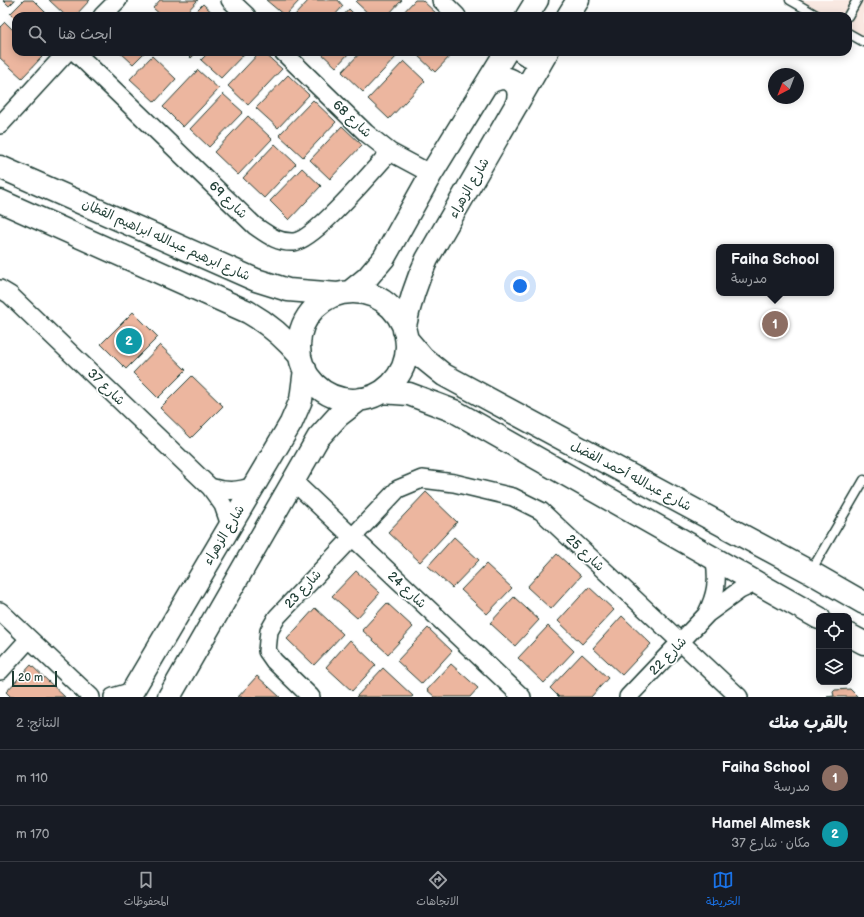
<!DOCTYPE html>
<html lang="ar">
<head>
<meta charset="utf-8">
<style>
	:root { --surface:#171b24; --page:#242831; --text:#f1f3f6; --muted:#9ea1a6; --line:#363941; --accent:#1a73e8 }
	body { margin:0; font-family:"Balsamiq Sans","Playpen Sans Arabic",sans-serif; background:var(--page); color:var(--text); direction:rtl }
	.controls { position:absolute; right:12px; bottom:12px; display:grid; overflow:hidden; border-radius:8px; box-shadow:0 2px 10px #0003 }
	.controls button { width:36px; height:36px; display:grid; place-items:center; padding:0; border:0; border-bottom:1px solid var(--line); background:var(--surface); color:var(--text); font:20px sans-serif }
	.compass { position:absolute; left:768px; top:68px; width:36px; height:36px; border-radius:50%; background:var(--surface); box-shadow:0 2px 10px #0003; rotate:222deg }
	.scale { position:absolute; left:12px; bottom:10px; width:45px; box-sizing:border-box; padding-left:4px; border:2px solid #1f3d34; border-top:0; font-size:11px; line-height:14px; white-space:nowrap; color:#1f3d34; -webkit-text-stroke:3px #fff; paint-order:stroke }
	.you { position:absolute; left:520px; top:286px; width:14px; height:14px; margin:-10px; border:3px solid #fff; border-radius:50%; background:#1a73e8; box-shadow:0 0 0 6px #1a73e833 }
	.badge { display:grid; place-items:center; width:26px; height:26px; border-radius:50%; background:var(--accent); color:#fff; font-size:13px; font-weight:700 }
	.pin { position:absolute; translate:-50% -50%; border:2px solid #fff; box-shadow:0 1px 4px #0006 }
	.popup { position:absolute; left:716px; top:244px; width:118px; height:52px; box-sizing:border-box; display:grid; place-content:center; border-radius:8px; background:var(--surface); filter:drop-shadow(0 1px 3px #0005); font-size:13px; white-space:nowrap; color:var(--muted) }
	.popup b { font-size:15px; color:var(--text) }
	.popup::after { content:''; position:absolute; left:50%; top:100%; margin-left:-8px; border:8px solid transparent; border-top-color:var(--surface) }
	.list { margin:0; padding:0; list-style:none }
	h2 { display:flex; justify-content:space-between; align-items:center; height:52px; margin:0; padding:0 16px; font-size:17px }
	h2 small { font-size:13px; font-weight:400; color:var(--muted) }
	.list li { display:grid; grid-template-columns:26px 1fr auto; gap:12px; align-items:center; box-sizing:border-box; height:56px; padding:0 16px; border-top:1px solid var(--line) }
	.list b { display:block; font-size:15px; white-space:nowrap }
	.list p { margin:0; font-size:13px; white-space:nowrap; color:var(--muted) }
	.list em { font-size:13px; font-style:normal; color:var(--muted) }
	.icon { flex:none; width:22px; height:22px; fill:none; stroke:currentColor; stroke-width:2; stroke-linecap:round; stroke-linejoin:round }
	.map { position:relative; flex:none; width:864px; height:697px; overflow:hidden; direction:ltr }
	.search { position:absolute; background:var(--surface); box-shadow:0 2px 10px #0003; left:12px; right:12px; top:12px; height:44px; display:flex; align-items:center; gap:10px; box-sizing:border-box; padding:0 14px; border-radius:12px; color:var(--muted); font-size:15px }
	.sheet { height:164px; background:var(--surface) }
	nav { display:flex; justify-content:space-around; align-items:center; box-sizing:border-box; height:56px; border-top:1px solid var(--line); background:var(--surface); font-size:11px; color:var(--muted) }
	nav a { display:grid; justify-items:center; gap:2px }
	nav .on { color:var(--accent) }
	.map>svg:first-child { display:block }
</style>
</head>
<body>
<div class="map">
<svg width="864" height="697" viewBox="0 0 864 697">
	<rect width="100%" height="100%" fill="#fff"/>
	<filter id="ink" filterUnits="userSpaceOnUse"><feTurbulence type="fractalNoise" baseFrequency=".025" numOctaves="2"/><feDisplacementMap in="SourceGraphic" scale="8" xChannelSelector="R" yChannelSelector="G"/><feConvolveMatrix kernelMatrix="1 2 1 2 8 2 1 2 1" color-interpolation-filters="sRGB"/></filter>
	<g filter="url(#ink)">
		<path fill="#f9e9e2" d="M789 0H864V41L848 32V16H818Z"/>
		<path fill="#ecb69f" stroke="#1f3d34" d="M3 0H15L9 6Z
			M24 0H33L49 16H16V20L10 14Z
			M49 0H90L75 16H66Z
			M160 0H198L183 16H162L153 8Z
			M266 0H300L285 16Z
			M309 0H338L343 6 334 16H294Z
			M358 0H402L387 16H371L356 2Z
			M415 0H422L438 15 400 16Z
			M203 4 216 16H191Z
			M349 9 356 16H343Z
			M5 22 16 33V52H36L42 57 22 78 0 58V27Z
			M120 52H145L133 64Z
			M185 52H197L191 58Z
			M209 52H246L221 78 201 60Z
			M260 52H263L282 69 248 105 228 86Z
			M320 52H350L336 67Z
			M361 52H395L398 55 363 92 342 72Z
			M416 52H454L435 72 415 53Z
			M152 56 176 79 155 102 130 79Z
			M404 61 425 81 389 119 368 99Z
			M198 70 219 89 183 127 163 107Z
			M288 75 309 95 278 128 256 108Z
			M223 94 243 112 209 147 190 129Z
			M313 100 336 122 303 157 279 135Z
			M248 116 272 139 238 175 214 152Z
			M342 126 362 145 330 179 310 160Z
			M275 144 296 164 264 198 243 178Z
			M302 168 321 186 289 220 270 201Z
			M133 312 158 337 126 369 101 344Z
			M160 345 186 370 158 398 133 373Z
			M192 376 223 406 191 438 160 408Z
			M426 492 457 522 420 562 388 532Z
			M454 537 479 560 452 588 428 566Z
			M557 554 581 576 551 609 527 587Z
			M486 564 512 588 487 614 461 590Z
			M356 571 380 593 357 618 332 596Z
			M589 587 614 610 582 644 558 621Z
			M514 597 539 620 515 646 490 623Z
			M387 603 413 627 388 654 362 630Z
			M315 608 343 634 314 665 287 639Z
			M622 616 651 644 622 675 593 648Z
			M548 626 574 651 544 683 518 658Z
			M428 628 452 651 422 684 397 661Z
			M350 640 376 665 352 691 326 667Z
			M582 654 608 678 591 697H559L550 688Z
			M451 664 478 688 470 697H435L427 690Z
			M31 665 65 697H11L6 692Z
			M383 668 413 696 412 697H356Z
			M257 676 280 697H238Z
			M850 689 858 697H827L834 696 833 692 835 690Z"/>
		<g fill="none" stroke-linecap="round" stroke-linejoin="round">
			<g stroke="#1f3d34" stroke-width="11">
				<path id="lane" d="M790 0 818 16
					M848 16 857 0
					M848 33 864 42
					M811 571 864 480"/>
			</g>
			<g stroke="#1f3d34" stroke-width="20">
				<path id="street" d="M230 0 247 16
					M441 0 457 16
					M102 16 118 0
					M75 52 255 226C268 235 278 243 294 242 315 240 373 170 390 152
					M283 52 366 133 390 152 431 174
					M0 125 67 52
					M0 289 10 295 210 487 223 505 230 525
					M293 481 522 697
					M210 487C225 492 238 492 253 486
					M0 611 91 697
					M707 613C716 595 718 581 715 561
					M0 671 29 639
					M113 697 133 691
					M311 697 274 661 267 651 269 631 277 617 398 489 422 479 454 483 513 497 541 511 739 697
					M628 697 707 614 740 590 755 583"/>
			</g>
			<g stroke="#1f3d34" stroke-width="25">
				<path id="secondary" d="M527 16 537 0
					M568 16 578 0
					M523 52C531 58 539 57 547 52
					M487 84C505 71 524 81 517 104
					M0 167 256 280 288 290 338 294
					M0 201 248 312C269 324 285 338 300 356
					M351 291 367 278 384 258 431 174 506 52
					M299 346a54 54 0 1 1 108 0a54 54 0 1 1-108 0Z
					M404 330C409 305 416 282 427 259L547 52
					M406 338 423 358 444 375 810 572 864 603
					M381 392 409 394 454 411 819 618
					M849 635 864 643
					M129 697 291 423 301 400 305 369
					M169 697 318 438 338 416 360 399"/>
			</g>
			<use href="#lane" stroke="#fff" stroke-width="8"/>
			<use href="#street" stroke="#fff" stroke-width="17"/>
			<use href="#secondary" stroke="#fff" stroke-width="22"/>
		</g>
	</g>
	<g text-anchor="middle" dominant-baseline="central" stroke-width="3.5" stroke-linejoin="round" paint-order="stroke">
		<g font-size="13" fill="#1f3d34" stroke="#fff">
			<text transform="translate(352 119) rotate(43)">شارع 68</text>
			<text transform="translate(469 188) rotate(-60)">شارع الزهراء</text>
			<text transform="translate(228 200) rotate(44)">شارع 69</text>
			<text transform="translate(166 240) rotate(24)">شارع ابرهيم عبدالله ابراهيم القطان</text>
			<text transform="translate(106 387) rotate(44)">شارع 37</text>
			<text transform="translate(631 476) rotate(28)">شارع عبدالله أحمد الفضل</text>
			<text transform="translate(224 535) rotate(-59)">شارع الزهراء</text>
			<text transform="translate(585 553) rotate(43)">شارع 25</text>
			<text transform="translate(303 589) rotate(-47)">شارع 23</text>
			<text transform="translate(407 590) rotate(43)">شارع 24</text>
			<text transform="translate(668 656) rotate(-46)">شارع 22</text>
		</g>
	</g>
</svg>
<div class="controls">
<button><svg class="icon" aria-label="locate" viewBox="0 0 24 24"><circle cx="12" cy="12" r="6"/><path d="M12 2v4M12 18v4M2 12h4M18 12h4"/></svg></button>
<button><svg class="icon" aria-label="layers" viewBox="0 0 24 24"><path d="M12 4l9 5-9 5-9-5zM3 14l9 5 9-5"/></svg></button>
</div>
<svg class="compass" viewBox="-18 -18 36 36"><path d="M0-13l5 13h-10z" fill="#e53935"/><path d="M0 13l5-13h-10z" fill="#9ea1a6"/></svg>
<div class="scale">20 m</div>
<div class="you"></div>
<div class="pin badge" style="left:775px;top:324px;background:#8d6e63">1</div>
<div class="popup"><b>Faiha School</b>مدرسة</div>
<div class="pin badge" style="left:129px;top:341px;background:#0f9aa8">2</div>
<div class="search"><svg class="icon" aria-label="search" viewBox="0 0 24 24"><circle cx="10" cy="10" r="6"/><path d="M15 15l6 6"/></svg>ابحث هنا</div>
</div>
<section class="sheet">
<h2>بالقرب منك<small>النتائج: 2</small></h2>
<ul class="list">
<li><span class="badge" style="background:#8d6e63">1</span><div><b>Faiha School</b><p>مدرسة</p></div><em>110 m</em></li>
<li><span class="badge" style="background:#0f9aa8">2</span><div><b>Hamel Almesk</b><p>مكان · شارع 37</p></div><em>170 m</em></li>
</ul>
</section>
<nav>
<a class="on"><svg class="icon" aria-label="map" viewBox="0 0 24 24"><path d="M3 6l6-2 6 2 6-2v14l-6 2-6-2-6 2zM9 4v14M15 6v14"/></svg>الخريطة</a>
<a><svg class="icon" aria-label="directions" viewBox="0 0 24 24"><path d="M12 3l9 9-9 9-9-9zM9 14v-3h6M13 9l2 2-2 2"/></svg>الاتجاهات</a>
<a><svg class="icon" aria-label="saved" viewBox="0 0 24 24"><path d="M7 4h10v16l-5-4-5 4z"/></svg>المحفوظات</a>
</nav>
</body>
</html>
